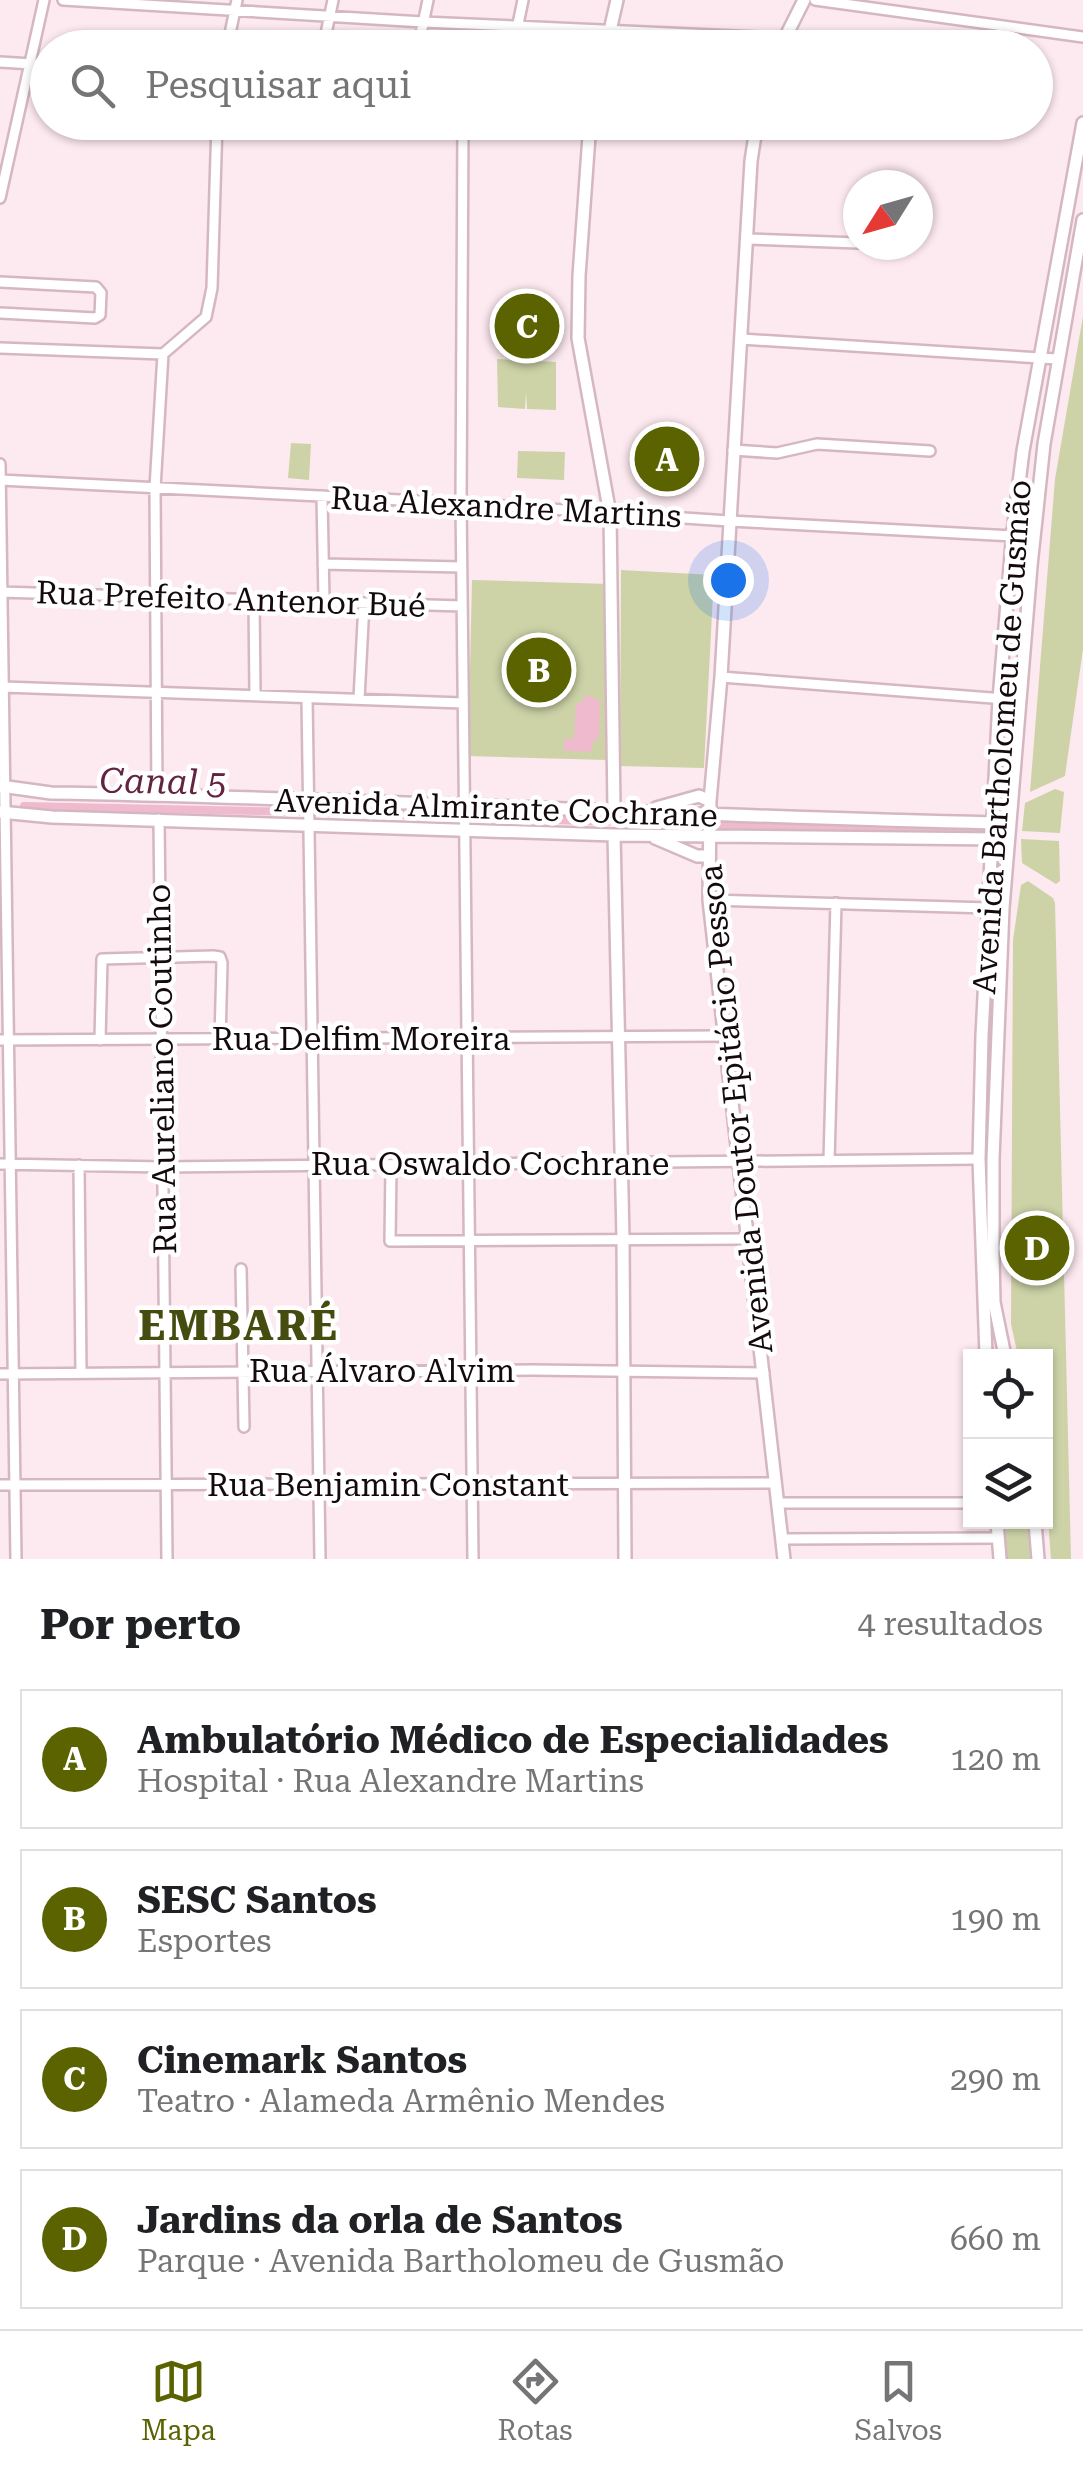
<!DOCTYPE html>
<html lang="pt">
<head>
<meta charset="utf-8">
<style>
	:root { --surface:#fff; --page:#f6f6f6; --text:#202124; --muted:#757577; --line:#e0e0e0; --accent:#5b6200 }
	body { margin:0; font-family:"Roboto Serif",serif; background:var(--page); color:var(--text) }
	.controls { position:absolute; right:30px; bottom:30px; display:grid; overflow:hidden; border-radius:0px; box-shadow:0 2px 8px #0004 }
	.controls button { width:90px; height:90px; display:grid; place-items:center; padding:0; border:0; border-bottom:2px solid var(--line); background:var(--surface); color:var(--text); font:50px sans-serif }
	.compass { position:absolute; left:843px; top:170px; width:90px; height:90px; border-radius:50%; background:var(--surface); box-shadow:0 2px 8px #0004; rotate:233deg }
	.you { position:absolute; left:728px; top:580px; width:35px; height:35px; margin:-25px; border:8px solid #fff; border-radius:50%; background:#1a73e8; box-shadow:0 0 0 15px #1a73e833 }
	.badge { display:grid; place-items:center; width:65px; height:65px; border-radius:50%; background:var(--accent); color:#fff; font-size:32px; font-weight:700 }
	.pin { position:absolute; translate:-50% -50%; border:5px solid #fff; box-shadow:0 2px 10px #0006 }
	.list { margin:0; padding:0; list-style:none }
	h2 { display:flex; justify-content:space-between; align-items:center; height:130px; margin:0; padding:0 40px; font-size:42px }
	h2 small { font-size:32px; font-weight:400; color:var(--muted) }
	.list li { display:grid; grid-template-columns:65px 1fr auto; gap:30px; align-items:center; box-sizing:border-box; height:140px; margin:0 20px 20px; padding:0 20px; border:2px solid var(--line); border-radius:0px }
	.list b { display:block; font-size:38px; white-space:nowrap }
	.list p { margin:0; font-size:32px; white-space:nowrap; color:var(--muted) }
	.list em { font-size:32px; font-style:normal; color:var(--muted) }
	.icon { flex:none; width:55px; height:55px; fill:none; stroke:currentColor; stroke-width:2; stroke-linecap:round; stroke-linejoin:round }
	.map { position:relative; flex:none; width:1083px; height:1559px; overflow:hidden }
	.search { position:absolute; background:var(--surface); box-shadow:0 2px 8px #0004; left:30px; right:30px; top:30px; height:110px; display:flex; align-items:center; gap:25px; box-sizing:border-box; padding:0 35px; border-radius:55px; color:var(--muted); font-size:38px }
	.sheet { height:770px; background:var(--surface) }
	nav { display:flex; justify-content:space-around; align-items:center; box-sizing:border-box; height:140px; border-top:2px solid var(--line); background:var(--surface); font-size:28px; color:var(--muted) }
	nav a { display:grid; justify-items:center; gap:5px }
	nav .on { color:var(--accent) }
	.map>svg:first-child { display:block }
</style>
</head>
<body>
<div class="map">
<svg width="1083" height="1559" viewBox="0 0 1083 1559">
	<rect width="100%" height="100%" fill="#fde9f0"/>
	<path fill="#cdd3a7" d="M1083 316V649L1065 776 1030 792 1055 479Z
		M497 359 556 362V410L527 409 526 392 525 409 498 407Z
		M291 443 311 444 309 480 288 478Z
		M518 451 565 452 564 480 517 478Z
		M621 570 714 575 704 768 620 766Z
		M472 580 610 584 607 760 468 756Z
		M1055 789 1064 792 1060 833 1022 831 1025 803Z
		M1021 839 1059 841 1060 881 1056 884 1022 863Z
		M1028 881 1053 898 1055 903 1071 1559H1051L1046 1492V1356H1018L1011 1324 1013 940 1021 885Z
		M1003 1522H1032V1559H1006Z"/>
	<path fill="#f0bace" d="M588 695 600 701 599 738 593 741 591 752 564 751V739H574L576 706Z"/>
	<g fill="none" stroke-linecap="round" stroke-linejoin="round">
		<path stroke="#f0bace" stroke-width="8" d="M24 806 300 812
			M326 813 449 816
			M476 817 607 822
			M624 823 700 825
			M721 825 979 828"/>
		<g stroke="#d5b7c2" stroke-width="14">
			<path id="minor" d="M63 0 423 22 783 38
				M815 0 1083 37
				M227 48 237 0
				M323 48 333 0
				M418 48 428 0
				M513 48 523 0
				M0 62 48 65
				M463 122 461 503 473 1559
				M0 198 44 0
				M747 239 858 243
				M0 282 96 287 101 293 100 315 95 318 0 313
				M741 339 1057 359
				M0 348 163 354
				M733 450 777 453 817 444 930 451
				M0 464 16 1559
				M0 480 461 503 729 521 1034 537
				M322 496 324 601
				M323 564 461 567
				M0 592 462 606
				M254 600 255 695
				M721 677 1019 700
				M3 687 463 703
				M307 698 320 1559
				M359 699 364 603
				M157 795 155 488 163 354 206 317 212 288 217 122
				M159 819 167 1559
				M709 900 989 908
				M0 1040 722 1036
				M100 1040 102 959 213 956 220 957 222 963 220 1039
				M829 1161 836 903
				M0 1164 163 1167 979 1159
				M79 1165 81 1373
				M391 1166 390 1241 747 1239
				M241 1269 244 1427
				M0 1374 532 1370 764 1373
				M0 1485 775 1483
				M778 1503H970
				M782 1539 998 1538"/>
		</g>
		<g stroke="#d5b7c2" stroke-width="16">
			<path id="major" d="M606 48 617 0
				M780 48 804 0
				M590 122 579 276 578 338 610 514 614 810
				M757 122 751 161 721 677 710 801 709 900 784 1559
				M0 786 51 793C365 798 679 816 993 823
				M656 808 699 796 710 801
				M0 812 52 817 614 835 999 839
				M614 835 623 1238 625 1559
				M655 838 697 856H709
				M986 1356 979 1159 982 1036 999 699 1013 531 1023 451 1083 123
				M1005 1356 994 1302 993 1256V1159L1003 908 1031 566 1044 444 1083 220
				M997 1522 1000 1559
				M1035 1522 1038 1559"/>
		</g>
		<use href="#minor" stroke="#fff" stroke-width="9"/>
		<use href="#major" stroke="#fff" stroke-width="11"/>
	</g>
	<g text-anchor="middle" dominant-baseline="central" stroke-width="9" stroke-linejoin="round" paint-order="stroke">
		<g font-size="32" fill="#140a0e" stroke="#fff">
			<text transform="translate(506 507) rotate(3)">Rua Alexandre Martins</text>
			<text transform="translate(231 599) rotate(2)">Rua Prefeito Antenor Bué</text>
			<text transform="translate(1002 737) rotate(-86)">Avenida Bartholomeu de Gusmão</text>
			<text transform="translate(496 808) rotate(2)">Avenida Almirante Cochrane</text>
			<text x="361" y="1039">Rua Delfim Moreira</text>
			<text transform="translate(162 1069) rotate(-91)">Rua Aureliano Coutinho</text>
			<text transform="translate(736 1109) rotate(-96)">Avenida Doutor Epitácio Pessoa</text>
			<text x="490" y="1164">Rua Oswaldo Cochrane</text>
			<text x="382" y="1371">Rua Álvaro Alvim</text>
			<text x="388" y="1485">Rua Benjamin Constant</text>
		</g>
		<g font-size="35" font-style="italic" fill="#632441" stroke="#fff">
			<text transform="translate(163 782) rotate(1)">Canal 5</text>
		</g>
		<g font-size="42" font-weight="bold" letter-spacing="2.5" fill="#464c10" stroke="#fff">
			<text x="239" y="1325">EMBARÉ</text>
		</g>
	</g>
</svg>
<div class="controls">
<button><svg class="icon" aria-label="locate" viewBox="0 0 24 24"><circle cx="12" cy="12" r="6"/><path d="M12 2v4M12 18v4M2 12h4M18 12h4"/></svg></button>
<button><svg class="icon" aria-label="layers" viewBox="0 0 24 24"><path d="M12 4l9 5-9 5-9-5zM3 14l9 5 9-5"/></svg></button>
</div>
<svg class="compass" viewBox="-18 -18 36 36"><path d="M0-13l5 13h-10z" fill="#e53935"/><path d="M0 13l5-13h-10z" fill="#757577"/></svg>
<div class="you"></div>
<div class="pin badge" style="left:667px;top:459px">A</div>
<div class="pin badge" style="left:539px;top:670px">B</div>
<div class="pin badge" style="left:527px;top:326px">C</div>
<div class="pin badge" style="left:1037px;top:1248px">D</div>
<div class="search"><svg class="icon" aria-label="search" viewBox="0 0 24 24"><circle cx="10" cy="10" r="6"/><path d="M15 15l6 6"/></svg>Pesquisar aqui</div>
</div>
<section class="sheet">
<h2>Por perto<small>4 resultados</small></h2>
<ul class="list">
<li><span class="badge">A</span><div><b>Ambulatório Médico de Especialidades</b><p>Hospital · Rua Alexandre Martins</p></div><em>120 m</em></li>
<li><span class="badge">B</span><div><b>SESC Santos</b><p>Esportes</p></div><em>190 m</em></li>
<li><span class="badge">C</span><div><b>Cinemark Santos</b><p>Teatro · Alameda Armênio Mendes</p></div><em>290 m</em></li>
<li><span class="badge">D</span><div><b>Jardins da orla de Santos</b><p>Parque · Avenida Bartholomeu de Gusmão</p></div><em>660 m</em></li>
</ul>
</section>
<nav>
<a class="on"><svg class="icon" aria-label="map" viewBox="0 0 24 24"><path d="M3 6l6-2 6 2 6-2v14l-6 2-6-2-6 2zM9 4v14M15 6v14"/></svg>Mapa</a>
<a><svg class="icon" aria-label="directions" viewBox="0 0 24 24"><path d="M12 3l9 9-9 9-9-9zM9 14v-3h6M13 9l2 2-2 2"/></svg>Rotas</a>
<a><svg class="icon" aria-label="saved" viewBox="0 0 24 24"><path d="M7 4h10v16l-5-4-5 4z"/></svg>Salvos</a>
</nav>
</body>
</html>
